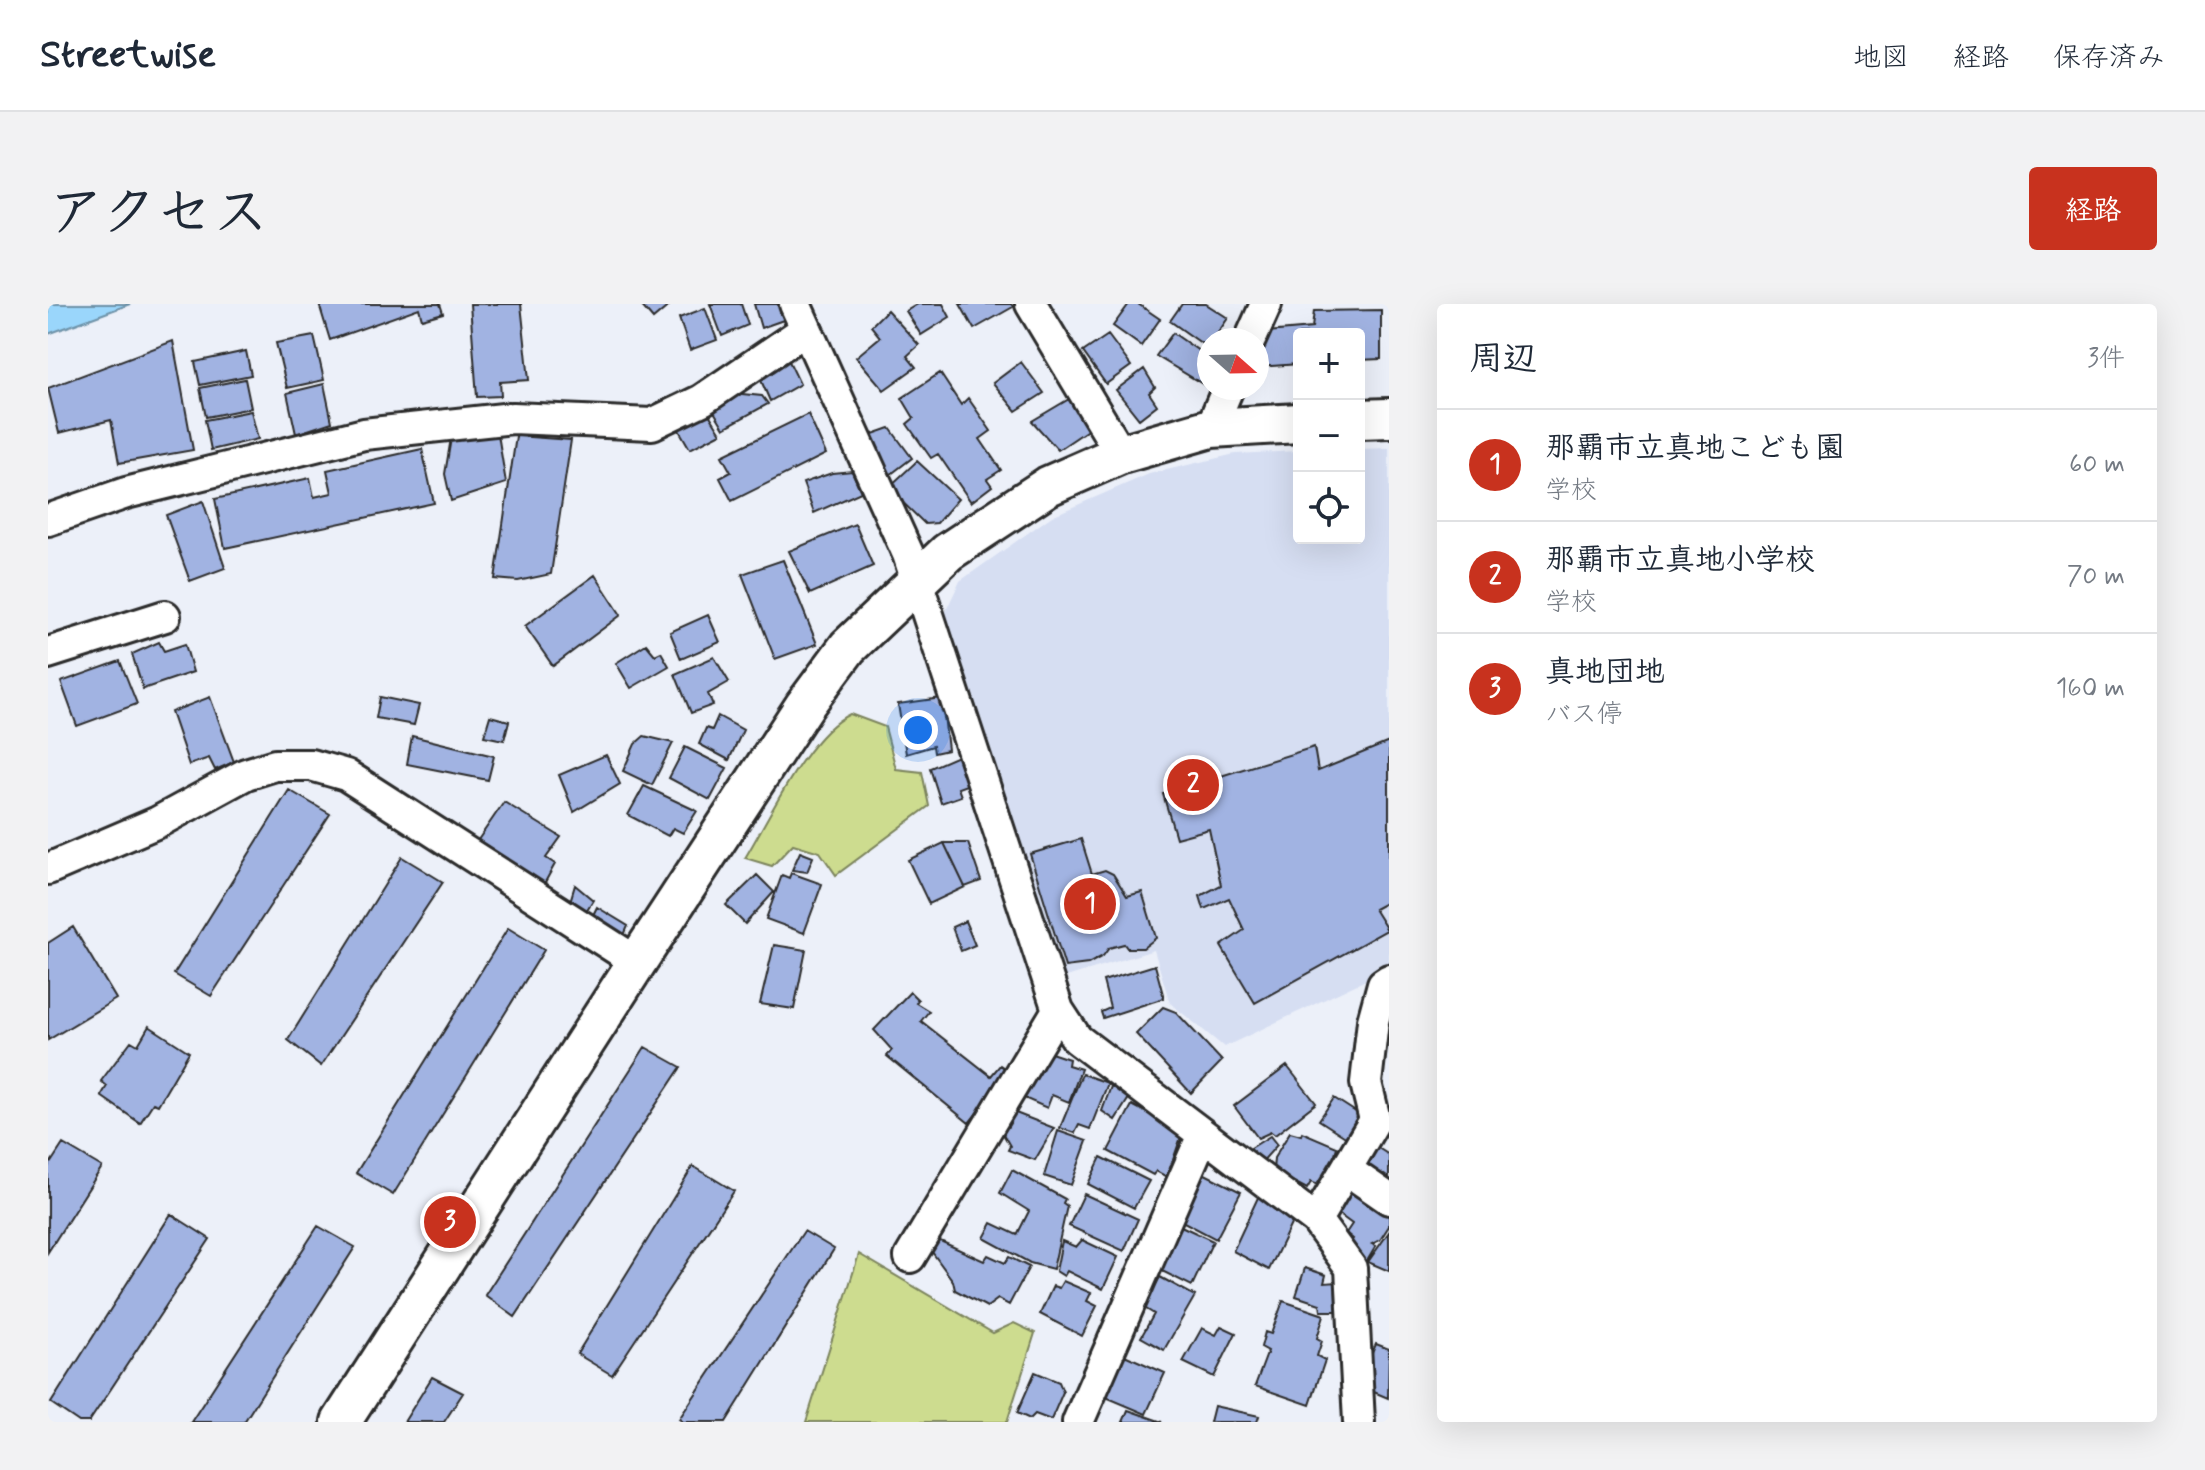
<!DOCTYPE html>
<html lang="ja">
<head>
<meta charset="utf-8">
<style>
	:root { --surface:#fff; --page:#f2f2f3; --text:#1f2937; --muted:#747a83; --line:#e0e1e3; --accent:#c8321e }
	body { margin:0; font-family:Mynerve,"Klee One",sans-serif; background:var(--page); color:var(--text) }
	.controls { position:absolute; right:24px; top:24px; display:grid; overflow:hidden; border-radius:8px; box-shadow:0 8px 32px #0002 }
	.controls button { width:72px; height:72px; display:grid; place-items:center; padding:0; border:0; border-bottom:2px solid var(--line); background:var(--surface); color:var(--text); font:40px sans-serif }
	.compass { position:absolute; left:1149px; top:24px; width:72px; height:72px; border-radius:50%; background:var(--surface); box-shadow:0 8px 32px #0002; rotate:110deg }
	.you { position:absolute; left:870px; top:426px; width:28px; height:28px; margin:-20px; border:6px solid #fff; border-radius:50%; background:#1a73e8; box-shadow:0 0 0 12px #1a73e833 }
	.badge { display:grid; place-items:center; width:52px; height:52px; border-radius:50%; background:var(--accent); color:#fff; font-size:26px; font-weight:700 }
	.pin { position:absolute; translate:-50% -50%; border:4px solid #fff; box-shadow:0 2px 8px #0006 }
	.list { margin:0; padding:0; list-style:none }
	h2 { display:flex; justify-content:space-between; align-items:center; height:104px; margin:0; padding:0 32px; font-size:34px }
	h2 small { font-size:26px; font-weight:400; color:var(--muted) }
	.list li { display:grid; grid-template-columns:52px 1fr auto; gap:24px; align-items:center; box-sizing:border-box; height:112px; padding:0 32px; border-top:2px solid var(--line) }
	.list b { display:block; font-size:30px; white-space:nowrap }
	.list p { margin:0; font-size:26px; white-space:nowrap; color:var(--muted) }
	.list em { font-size:26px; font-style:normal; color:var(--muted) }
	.icon { flex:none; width:44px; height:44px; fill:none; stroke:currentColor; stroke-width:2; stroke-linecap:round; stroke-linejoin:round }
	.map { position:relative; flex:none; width:1341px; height:1118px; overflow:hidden; border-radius:8px }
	header { display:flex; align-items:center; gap:48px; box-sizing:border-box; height:112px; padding:0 40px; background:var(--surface); border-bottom:2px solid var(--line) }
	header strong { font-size:38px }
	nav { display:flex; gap:44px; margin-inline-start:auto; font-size:28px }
	.intro { display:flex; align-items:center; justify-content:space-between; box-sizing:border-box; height:192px; padding:0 48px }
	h1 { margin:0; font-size:56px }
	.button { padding:20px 36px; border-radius:8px; background:var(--accent); color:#fff; font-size:28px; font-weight:700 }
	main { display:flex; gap:48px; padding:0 48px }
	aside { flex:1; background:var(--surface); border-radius:8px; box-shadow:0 8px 32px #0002 }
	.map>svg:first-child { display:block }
</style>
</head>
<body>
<header>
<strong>Streetwise</strong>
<nav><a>地図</a><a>経路</a><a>保存済み</a></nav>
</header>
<div class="intro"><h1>アクセス</h1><a class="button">経路</a></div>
<main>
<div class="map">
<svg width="1341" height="1118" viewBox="0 0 1341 1118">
	<rect width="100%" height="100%" fill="#ecf0f9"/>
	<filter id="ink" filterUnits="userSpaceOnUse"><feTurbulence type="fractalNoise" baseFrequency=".0125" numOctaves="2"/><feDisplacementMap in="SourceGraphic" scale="16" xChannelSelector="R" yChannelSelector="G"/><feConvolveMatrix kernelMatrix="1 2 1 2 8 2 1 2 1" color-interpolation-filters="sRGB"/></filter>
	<g filter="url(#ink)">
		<path fill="#d6def2" d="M1341 144V665L1176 743 1122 699 1106 646 1015 674 894 315 912 277 1004 212 1101 170 1187 150 1251 147V234H1311V145Z"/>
		<path fill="#cddc8f" stroke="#7c845d" stroke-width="2" d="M802 410 837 423 848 465 874 468 881 502 788 571 772 548 745 540 724 562 697 554C722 513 759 430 802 410Z
			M811 950 945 1029 966 1019 987 1029 959 1118H758Z"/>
		<path fill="#9ad6fb" stroke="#6e92a8" stroke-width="2" d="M0 0H82L0 30Z"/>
		<path fill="#a1b3e2" stroke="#2b2b2b" stroke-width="2" d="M271 0H392L395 9 374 15 371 4 282 36Z
			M422 0H473L481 76 452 78 453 92 429 93Z
			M592 0H623L605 15Z
			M662 0H693L700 21 674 32Z
			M706 0H737L741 14 713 24Z
			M870 0H895L902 13 873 31 858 7Z
			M912 0H963L965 3 926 25Z
			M1081 0H1090L1112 15 1093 42 1065 22Z
			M1134 0H1158L1180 14 1165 36H1161L1160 44 1122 17Z
			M657 4 669 36 642 46 631 14Z
			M839 6 871 41 859 52 868 63 836 86 808 53 832 33 823 22Z
			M1333 6V55L1311 56V30H1251V60L1210 63 1219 28 1264 24 1266 7Z
			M1125 29 1161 54 1158 82 1108 52Z
			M1060 31 1083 62 1058 80 1035 48Z
			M266 32 276 76 239 84 228 39Z
			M125 37 145 146 71 159 63 116 11 129 0 84Z
			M198 47 203 71 152 81 147 58Z
			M740 55 752 80 722 97 712 74Z
			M973 58 996 89 968 107 945 79Z
			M1096 65 1107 83 1101 89 1109 101 1091 115 1068 86Z
			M892 69 913 101 920 94 943 127 932 135 953 166 939 175 944 182 923 198 890 150 883 154 859 120 866 114 854 94Z
			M197 75 203 104 158 113 152 84Z
			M276 80 284 118 248 130 239 89Z
			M684 89 714 92 720 100 676 124 662 101Z
			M1021 95 1044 123 1010 146 984 117Z
			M656 102 673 129 642 145 627 119Z
			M203 107 210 135 163 146 157 116Z
			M760 110 778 150 684 197 672 174 683 168 674 152Z
			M449 124 458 179 403 197 397 170 403 134Z
			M842 124 864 154 838 174 819 132Z
			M468 132 523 136 503 270 470 277 447 275Z
			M374 145 386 199 177 244 167 195 262 174 266 193 284 189 279 166Z
			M869 157 910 195 889 219 877 220 840 184Z
			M804 167 813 188 766 209 755 179 784 169Z
			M155 197 177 264 142 277 118 211Z
			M807 220 825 262 762 290 741 247Z
			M735 256 769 340 727 355 694 270Z
			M547 271 573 311 505 362 477 322Z
			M660 311 672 338 633 355 622 328Z
			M111 338 116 347 137 340 145 368 95 385 84 350Z
			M598 340 607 351 613 348 621 362 583 384 568 359Z
			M666 353 681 378 660 390 665 401 643 409 627 370Z
			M72 357 89 400 29 422 13 378Z
			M162 393 186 458 167 466 161 454 141 461 123 408Z
			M332 393 371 401 366 421 328 414Z
			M894 394 900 446 886 449 885 442 858 450 850 400Z
			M442 412 461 417 456 436 436 432Z
			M670 412 695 426 681 456 651 440 658 424 664 426Z
			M364 432 446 452 440 476 359 460Z
			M596 432 625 439 604 481 575 467 587 440Z
			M1341 438V597L1326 605 1339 626 1207 699 1173 642 1196 626 1181 594 1156 605 1152 592 1173 581 1161 525 1128 534 1115 490 1266 443 1270 467Z
			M637 443 679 464 662 496 621 474Z
			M558 451 572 480 526 508 511 471Z
			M912 451 924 479 910 484 913 492 893 499 882 464Z
			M596 482 649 507 635 529 625 524 620 532 580 511Z
			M241 486 282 510 163 692 126 670Z
			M456 498 513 533 498 554 507 560 496 580 430 536Z
			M1033 535 1044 570 1057 566 1065 570 1079 592 1094 588 1108 634 1095 644H1079L1076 640 1061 644 1055 652 1040 660 1017 663 982 550Z
			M896 539 917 583 881 600 860 556Z
			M896 539H920L933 577 917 583Z
			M752 548 765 553 759 568 744 566Z
			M354 553 395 578 273 762 240 736Z
			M743 569 774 580 756 629 718 615 734 571 741 574Z
			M709 571 726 588 697 620 678 601Z
			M527 581 545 596 535 612 521 601Z
			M549 603 580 622 574 636 542 617Z
			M917 617 927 641 913 647 904 623Z
			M25 623 68 695 0 736V639Z
			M460 624 496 646 345 891 308 869Z
			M726 641 758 646 746 705 712 700Z
			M1107 661 1116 694 1055 714 1053 708 1062 704 1055 677Z
			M862 688 870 696 868 699 881 707 873 717 943 772 952 761 962 768 921 819 839 752 844 746 826 726Z
			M1115 703 1128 708 1174 757 1143 789 1088 730Z
			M101 722 141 748 110 801 105 799 92 819 53 792 59 782 53 777 83 737 90 741Z
			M597 743 633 763 467 1013 437 991Z
			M997 747 1021 755 1020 761 1033 765 1021 798 1004 791 999 804 976 794Z
			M1239 762 1268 799 1227 831 1223 828 1210 834 1186 802Z
			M1034 770 1060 779 1042 825 1031 821 1027 829 1012 824Z
			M1065 777 1083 791 1067 816 1054 807Z
			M1286 794 1317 814 1302 836 1271 816Z
			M1084 801 1129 825 1127 829 1133 833 1119 873 1108 867 1105 871 1060 847Z
			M965 808 1006 824 987 856 960 846 962 842 951 823Z
			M1010 827 1039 837 1023 881 996 872Z
			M1242 828 1253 831 1254 828 1289 843 1277 884 1263 878 1259 885 1225 867 1226 854Z
			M1222 832 1229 841 1213 859 1198 847Z
			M15 840 54 863 0 948V863Z
			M1327 842 1341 851V883L1312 863Z
			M1053 853 1101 877 1086 904 1040 880Z
			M645 862 686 887 564 1071 529 1050Z
			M964 866 1017 895 1015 899 1019 902 1005 965 982 959 936 934 944 919 969 931 981 907 952 889Z
			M1153 868 1193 888 1168 935 1132 916Z
			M1305 887 1341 906V922L1332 936 1324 940 1328 942 1319 957 1311 954 1303 938 1305 935 1298 929 1304 920 1289 909Z
			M1212 889 1246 914 1221 966 1185 947Z
			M1036 890 1090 915 1076 947 1021 922Z
			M123 910 162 935 41 1118H31L3 1099Z
			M270 922 307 943 196 1118H143Z
			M1133 922 1165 937 1144 982 1112 966Z
			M756 927 786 945 678 1118H635L631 1115Z
			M1341 928V967L1320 958Z
			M890 936 936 957 940 951 957 959 961 953 981 963 961 1001 950 995 939 1003 907 986 905 977 884 948Z
			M1034 936 1070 953 1055 985 1019 967 1016 972 1008 967 1014 937 1028 943Z
			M1257 964 1278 971 1276 979 1291 978V1007H1273L1272 1000 1248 992Z
			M1112 973 1147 992 1116 1046 1093 1033 1106 1010 1095 1003Z
			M1015 977 1043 989 1039 997 1049 1002 1034 1032 992 1010 1005 982 1011 984Z
			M1235 997 1276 1011 1269 1034 1274 1037 1269 1052 1277 1056 1262 1101 1207 1082 1220 1047 1213 1043 1217 1028 1223 1030Z
			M1173 1022 1188 1029 1166 1073 1135 1058 1154 1024 1168 1031Z
			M1328 1040 1341 1045 1340 1094 1314 1083 1313 1074Z
			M1072 1049 1117 1069 1098 1110 1053 1091Z
			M987 1068 1011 1078 1015 1088 1003 1116 987 1110 982 1115 969 1109Z
			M384 1073 415 1089 396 1118H356Z
			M1166 1102 1211 1112 1209 1118H1162Z
			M1080 1106 1114 1118H1075Z"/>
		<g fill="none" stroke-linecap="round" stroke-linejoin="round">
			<g stroke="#2b2b2b" stroke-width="36">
				<path id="minor" d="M747 0 860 250 1010 706 1029 735 1268 916 1303 964 1311 1118
					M983 0 1073 150
					M1202 36 1218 0
					M1163 124 1180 84
					M0 216 78 189 316 130 465 114 604 120 654 96 757 26
					M0 349 117 312
					M0 565 110 518 198 470 227 461H263L298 471 589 658
					M1299 866 1341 895
					M1268 916 1327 816 1318 779 1325 717 1335 680 1341 676
					M862 953 1010 706
					M1030 1118 1154 833"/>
			</g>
			<g stroke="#2b2b2b" stroke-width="44">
				<path id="tertiary" d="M1311 115 1341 114
					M293 1118 589 658 757 401 800 343 900 248 1000 182 1073 150 1163 124 1251 119"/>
			</g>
			<use href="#minor" stroke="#fff" stroke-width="30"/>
			<use href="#tertiary" stroke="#fff" stroke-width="38"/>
		</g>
	</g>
</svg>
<div class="controls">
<button>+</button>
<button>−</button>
<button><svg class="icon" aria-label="locate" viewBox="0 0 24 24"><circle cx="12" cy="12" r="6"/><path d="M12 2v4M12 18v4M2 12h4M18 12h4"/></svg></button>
</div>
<svg class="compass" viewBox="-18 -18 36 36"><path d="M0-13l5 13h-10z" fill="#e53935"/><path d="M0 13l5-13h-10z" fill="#747a83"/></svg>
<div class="you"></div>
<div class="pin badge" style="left:1042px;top:600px">1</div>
<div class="pin badge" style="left:1145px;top:481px">2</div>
<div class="pin badge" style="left:402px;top:918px">3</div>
</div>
<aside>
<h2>周辺<small>3件</small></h2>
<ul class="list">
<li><span class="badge">1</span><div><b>那覇市立真地こども園</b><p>学校</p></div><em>60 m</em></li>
<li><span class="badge">2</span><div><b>那覇市立真地小学校</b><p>学校</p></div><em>70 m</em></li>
<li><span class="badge">3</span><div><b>真地団地</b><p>バス停</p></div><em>160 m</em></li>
</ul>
</aside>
</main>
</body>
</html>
